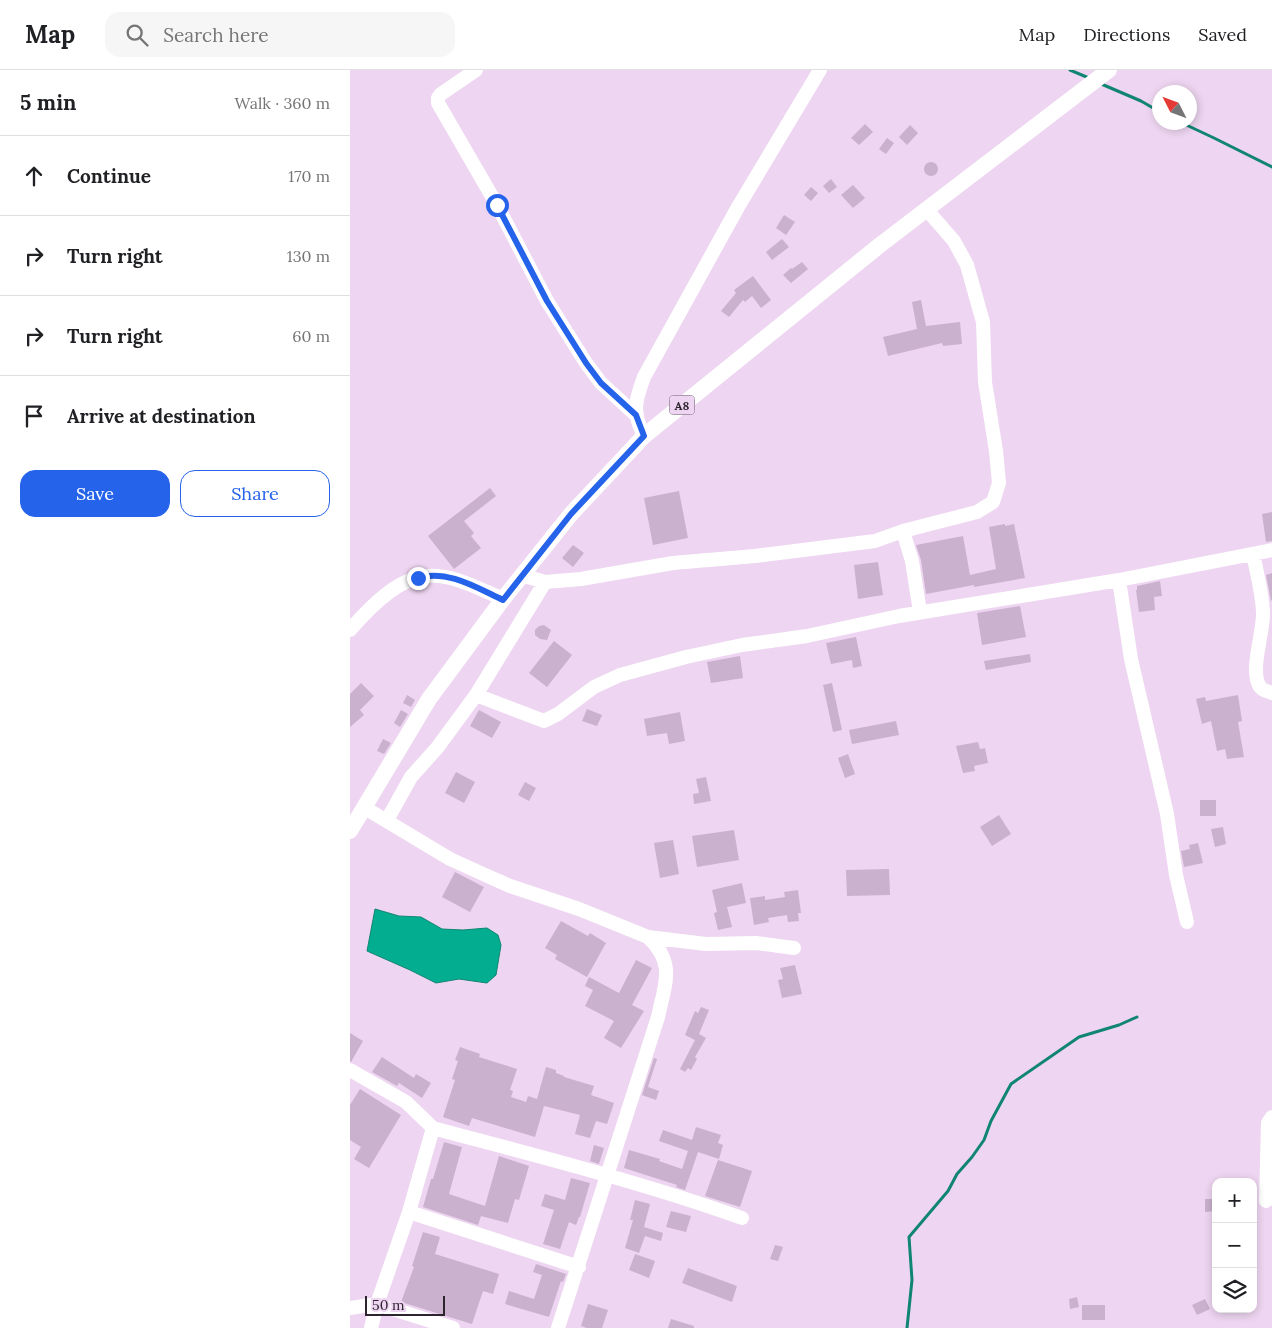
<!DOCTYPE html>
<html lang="en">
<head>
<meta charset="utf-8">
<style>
	:root { --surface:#fff; --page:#f6f6f6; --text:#202124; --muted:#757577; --line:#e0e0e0; --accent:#2563eb }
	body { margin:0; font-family:Lora,serif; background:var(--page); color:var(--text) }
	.controls { position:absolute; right:15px; bottom:15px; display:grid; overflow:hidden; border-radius:10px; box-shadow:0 2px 8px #0003 }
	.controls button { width:45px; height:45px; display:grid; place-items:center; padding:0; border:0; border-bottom:1px solid var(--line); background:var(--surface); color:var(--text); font:25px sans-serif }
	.compass { position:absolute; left:802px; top:15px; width:45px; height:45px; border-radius:50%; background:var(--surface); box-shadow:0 2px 8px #0003; rotate:312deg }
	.scale { position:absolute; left:15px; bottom:12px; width:80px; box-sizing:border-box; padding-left:5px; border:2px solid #2e242f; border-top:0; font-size:14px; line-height:18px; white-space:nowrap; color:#2e242f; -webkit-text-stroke:4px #eed5f1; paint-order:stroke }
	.stop { position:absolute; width:15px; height:15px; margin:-11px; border:4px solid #2563eb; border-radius:50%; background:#fff }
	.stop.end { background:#2563eb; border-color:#fff; box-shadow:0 1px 5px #0008 }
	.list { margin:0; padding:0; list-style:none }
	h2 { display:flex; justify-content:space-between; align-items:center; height:65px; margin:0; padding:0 20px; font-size:21px }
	h2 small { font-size:16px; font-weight:400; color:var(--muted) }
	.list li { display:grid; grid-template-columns:32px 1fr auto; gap:15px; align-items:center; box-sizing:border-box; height:80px; padding:0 20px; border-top:1px solid var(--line) }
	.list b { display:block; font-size:19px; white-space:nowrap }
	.list em { font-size:16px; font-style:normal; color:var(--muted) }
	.actions { display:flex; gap:10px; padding:15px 20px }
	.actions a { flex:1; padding:11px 0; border:1px solid var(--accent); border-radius:15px; text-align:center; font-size:18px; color:var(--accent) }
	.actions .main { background:var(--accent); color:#fff }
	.icon { flex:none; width:28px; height:28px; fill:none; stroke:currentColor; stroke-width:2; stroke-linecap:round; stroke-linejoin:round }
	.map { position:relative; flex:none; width:922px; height:1258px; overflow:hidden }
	header { display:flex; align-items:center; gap:30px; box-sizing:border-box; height:70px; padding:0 25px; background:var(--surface); border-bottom:1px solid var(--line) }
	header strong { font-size:24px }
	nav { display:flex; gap:28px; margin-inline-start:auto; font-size:18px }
	.search { width:350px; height:45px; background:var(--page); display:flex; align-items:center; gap:12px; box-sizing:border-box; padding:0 18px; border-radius:15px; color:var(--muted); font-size:19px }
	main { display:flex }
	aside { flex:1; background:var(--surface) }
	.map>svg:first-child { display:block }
</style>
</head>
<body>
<header>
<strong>Map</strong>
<div class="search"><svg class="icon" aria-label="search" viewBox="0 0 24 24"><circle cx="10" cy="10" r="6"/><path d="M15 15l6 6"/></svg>Search here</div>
<nav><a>Map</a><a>Directions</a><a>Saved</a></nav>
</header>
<main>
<aside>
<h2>5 min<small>Walk · 360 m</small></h2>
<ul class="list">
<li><svg class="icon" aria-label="ahead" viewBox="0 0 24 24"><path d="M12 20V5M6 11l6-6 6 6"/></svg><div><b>Continue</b></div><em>170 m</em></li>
<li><svg class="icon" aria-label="right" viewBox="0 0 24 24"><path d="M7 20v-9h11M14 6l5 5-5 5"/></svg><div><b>Turn right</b></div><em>130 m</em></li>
<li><svg class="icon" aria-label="right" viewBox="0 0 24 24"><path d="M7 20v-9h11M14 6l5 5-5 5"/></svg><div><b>Turn right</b></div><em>60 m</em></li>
<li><svg class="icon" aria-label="arrive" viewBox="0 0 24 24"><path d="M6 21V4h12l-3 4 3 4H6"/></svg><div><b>Arrive at destination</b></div></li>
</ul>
<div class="actions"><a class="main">Save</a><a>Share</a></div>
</aside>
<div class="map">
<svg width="922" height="1258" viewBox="0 0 922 1258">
	<rect width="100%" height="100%" fill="#eed5f1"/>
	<path fill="#03ae90" stroke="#108573" d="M25 839 49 846 71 847 92 859 113 860 137 858 148 865 151 875 146 905 137 913 109 909 86 913 60 900 17 881Z"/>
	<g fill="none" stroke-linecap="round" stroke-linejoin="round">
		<path stroke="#108573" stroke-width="3" d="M720 0 739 8
			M749 13 791 31 810 42
			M830 52 864 68 922 97
			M557 1258 562 1210 559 1167 598 1121 607 1104 622 1087 634 1070 641 1051 661 1014 729 967 769 955 787 947"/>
	</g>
	<path fill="#cab1cd" d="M515 54 523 62 509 75 501 68Z
		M560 55 568 63 557 75 549 67Z
		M537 68 544 73 536 84 529 79Z
		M574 99a7 7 0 1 1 14 0a7 7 0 1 1-14 0Z
		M481 109 487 117 479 123 473 116Z
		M503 115 515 128 503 138 491 125Z
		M461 117 468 123 461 131 454 125Z
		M434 145 445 152 436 165 426 158Z
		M432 169 439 177 422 190 416 182Z
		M452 192 458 199 441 213 433 205 441 198 442 199Z
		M403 206 421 230 411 238 402 226 395 232 393 230 379 247 371 241 386 223 384 220Z
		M571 230 576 256 610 252 612 274 593 276 592 273 538 286 533 267 567 259 562 232Z
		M140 418 146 426 114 451 124 463 121 466 131 478 104 499 78 466Z
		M329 421 338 468 303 475 294 428Z
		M922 442V471L916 472 912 444Z
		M655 454V456L664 454 675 508 624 517V515L576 524 571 490 566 475 613 466 620 505 646 499 639 457Z
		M223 475 234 483 223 497 212 488Z
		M528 492 533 525 508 529 504 495Z
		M922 503V530L921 531 916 505Z
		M810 511 812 526 804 527 805 540 789 542 786 520H787V516Z
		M670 536 676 567 632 575 627 543Z
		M194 555 201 560 197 570 190 569 185 565V560L189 556Z
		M506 567 512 596 503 598 502 590 481 594 476 573Z
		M204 571 222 585 197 617 179 603Z
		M680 584 681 592 636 600 634 591Z
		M390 586 393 608 361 613 357 592Z
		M11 613 24 626 10 640 14 645 0 657V624Z
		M482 613 492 660 483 662 473 615Z
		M57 625 65 630 61 637 53 633Z
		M888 625 892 651 888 652 894 687 877 689 875 679 867 681 861 651 852 654 846 629 855 627 856 631Z
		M237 639 252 645 247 656 232 651Z
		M51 640 58 644 50 657 44 653Z
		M129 640 151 652 142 668 120 656Z
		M330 642 335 671 319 674 317 663 297 666 294 649Z
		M546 651 549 665 502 674 499 660Z
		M33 669 41 673 34 684 27 681Z
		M628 672 630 679 635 678 638 693 624 696 625 701 613 703 606 676Z
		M498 684 505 704 495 708 488 688Z
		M106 702 125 712 114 733 95 723Z
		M356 707 361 731 344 734 343 724 349 723 346 709Z
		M175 712 186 718 179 731 168 725Z
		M850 730H866V746H850Z
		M649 745 661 764 642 776 630 757Z
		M873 757 876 774 865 777 861 759Z
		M384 760 389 790 347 797 342 766Z
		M323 770 329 804 310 808 304 773Z
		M848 773 853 793 834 797 831 781 840 779 839 775Z
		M539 799 540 825 497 826 496 800Z
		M105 802 134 817 120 842 92 827Z
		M392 813 396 833 377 837 382 857 368 860 364 843 367 842 362 820Z
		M448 820 451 843H448L449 851 438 852 437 845 418 848 419 852 404 855 400 828 415 826V830L435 827 434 822Z
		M211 851 238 866 240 863 256 873 237 907 205 889 207 885 195 878Z
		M286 890 302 898 282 935 294 941 271 978 254 968 264 951 235 936 243 920 235 916 239 907 269 923Z
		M445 895 452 924 432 928 428 910 433 909 430 898Z
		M351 937 359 940 349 964 356 968 345 987 347 989 341 1000 338 998 335 1002 330 999 345 970 335 965 345 941 348 943Z
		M0 963 13 971 1 992 0 991Z
		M110 977 130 984 129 987 167 999 160 1020 163 1021 161 1027 176 1032 178 1026 187 1029 196 997 206 1000V1003L214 1006V1007L244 1016 241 1025 264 1033 257 1054 246 1051 240 1068 225 1064 230 1045 194 1036 185 1067 122 1048 119 1056 93 1047 105 1010 102 1009 108 991 105 990Z
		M32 987 64 1008 66 1004 81 1013 72 1028 49 1013 47 1016 22 1002Z
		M304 988 307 989 298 1017 309 1021 306 1030 292 1025Z
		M10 1019 51 1045 19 1098 4 1089 11 1077 0 1070V1035Z
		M346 1057 371 1065 368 1073 373 1075 369 1089 348 1082 335 1120 326 1117 327 1115 274 1098 279 1080 310 1089 309 1091 332 1099 338 1081 309 1071 313 1060 342 1070Z
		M94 1072 112 1077 99 1124 135 1136 149 1086 179 1096 169 1130 165 1129 158 1153 131 1146 128 1155 73 1137 81 1109H83Z
		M244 1075 254 1078 249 1094 240 1091Z
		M368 1090 402 1101 390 1137 355 1126Z
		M221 1108 240 1113 230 1147H229L226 1155 219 1152 210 1179 193 1174 204 1140 191 1136 195 1124 215 1130Z
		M855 1129H866V1141L855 1142Z
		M285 1130 300 1134 294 1157 313 1163 311 1171 295 1166 289 1183 275 1178 283 1150H280Z
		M321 1141 341 1146 336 1162 316 1157Z
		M73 1162 90 1167 85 1184 149 1204 143 1224 133 1221 122 1254 51 1232 64 1197 62 1196Z
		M425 1175 433 1177 428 1191 420 1189Z
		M285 1184 305 1191 299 1208 279 1200Z
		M186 1194 216 1204 213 1212 211 1211 199 1247 155 1234 159 1221 184 1229 192 1205 183 1202Z
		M338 1198 387 1216 382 1232 332 1213Z
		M727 1227 729 1237 720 1239 719 1229Z
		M855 1229 860 1239 847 1245 842 1235Z
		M238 1234 258 1240 252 1258H237L231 1256Z
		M732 1235H755V1250H732Z
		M321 1249 344 1256V1258H318Z"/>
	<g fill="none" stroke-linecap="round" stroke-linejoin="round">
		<path stroke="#fff" stroke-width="14" d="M126 0 91 24 88 28V33L147 135 197 231 236 293 251 313 286 345
			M294 366C282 342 285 331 294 307L388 137 470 0
			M553 461 562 491 570 542
			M903 484C907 503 912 522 913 542 914 561 900 599 909 615 911 620 917 621 922 623
			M171 505 195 512 231 509 323 493 405 486 525 471 553 461 627 442 643 432 649 413 646 381 635 312 633 252 617 195 604 171 577 140
			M769 510 781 589 817 744 826 805 837 852
			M0 560C18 539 47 508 77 506 104 504 129 519 153 529
			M126 625 194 651 208 644 244 617 270 605 336 587 392 575 457 566 549 546 769 510 922 480
			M15 738 100 789 133 804 160 816 229 839 298 867 356 874 406 873 444 878
			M37 750 61 707 87 678 126 625 195 512
			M0 1000 56 1032 83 1058 59 1142 27 1234 21 1258
			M83 1058C187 1086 291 1112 392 1148
			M916 1131 918 1053 922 1047
			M59 1142 229 1197
			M0 1238 27 1234 103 1258
			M208 1258 308 947C315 914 326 893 298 867"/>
		<path stroke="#fff" stroke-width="16" d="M0 761 79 629 153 529 221 444 294 366 530 175 759 0"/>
	</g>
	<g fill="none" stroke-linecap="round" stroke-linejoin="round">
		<path stroke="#2563eb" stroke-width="6" d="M68 508C97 499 127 518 153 530L221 444 294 366 286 345 251 313 236 293 197 231 147 135"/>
	</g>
	<g text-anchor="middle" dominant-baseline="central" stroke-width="4.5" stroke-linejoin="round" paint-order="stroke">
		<rect fill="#eed5f1" stroke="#685969" stroke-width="1" x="319.5" y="325.5" width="25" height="19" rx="4"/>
		<g font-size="12" font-weight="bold" fill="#2e242f">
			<text x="332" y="335">A8</text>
		</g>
	</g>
</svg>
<div class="controls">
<button>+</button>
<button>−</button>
<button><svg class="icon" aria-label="layers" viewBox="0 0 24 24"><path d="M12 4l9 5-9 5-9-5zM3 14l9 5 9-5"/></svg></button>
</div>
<svg class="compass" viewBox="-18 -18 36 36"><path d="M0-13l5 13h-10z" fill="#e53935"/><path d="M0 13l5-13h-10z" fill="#757577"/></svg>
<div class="scale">50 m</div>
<div class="stop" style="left:147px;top:135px"></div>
<div class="stop end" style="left:68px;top:508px"></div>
</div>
</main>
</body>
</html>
